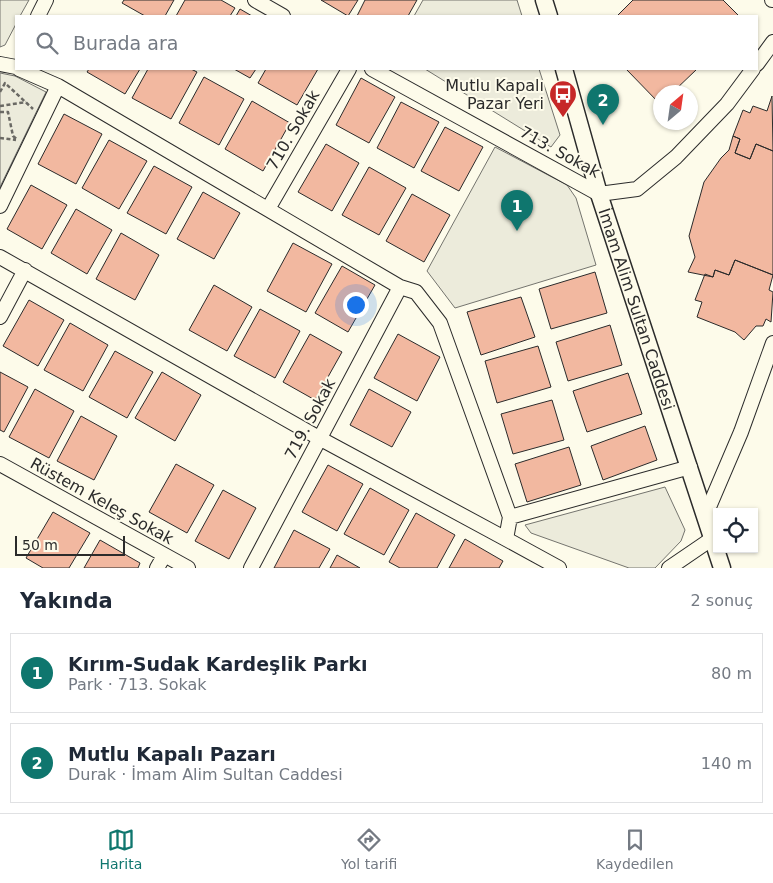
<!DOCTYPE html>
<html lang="tr">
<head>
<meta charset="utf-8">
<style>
	:root { --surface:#fff; --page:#f2f2f3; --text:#1f2937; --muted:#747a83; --line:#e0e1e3; --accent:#0f766e }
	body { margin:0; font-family:"DejaVu Sans",sans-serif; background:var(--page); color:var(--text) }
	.controls { position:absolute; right:15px; bottom:15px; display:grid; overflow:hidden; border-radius:0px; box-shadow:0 1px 4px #0004 }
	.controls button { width:45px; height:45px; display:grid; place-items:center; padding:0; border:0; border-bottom:1px solid var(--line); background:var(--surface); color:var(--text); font:25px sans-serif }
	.compass { position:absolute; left:653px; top:85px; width:45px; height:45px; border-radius:50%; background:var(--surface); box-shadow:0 1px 4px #0004; rotate:29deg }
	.scale { position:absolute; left:15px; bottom:12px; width:110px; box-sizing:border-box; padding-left:5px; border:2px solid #2b2b2b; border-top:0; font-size:14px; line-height:18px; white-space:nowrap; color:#2b2b2b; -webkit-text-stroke:4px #fdfbea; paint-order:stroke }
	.you { position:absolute; left:355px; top:304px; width:18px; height:18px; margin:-12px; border:4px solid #fff; border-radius:50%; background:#1a73e8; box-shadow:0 0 0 8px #1a73e833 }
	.badge { display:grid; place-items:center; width:32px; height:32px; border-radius:50%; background:var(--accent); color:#fff; font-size:16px; font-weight:700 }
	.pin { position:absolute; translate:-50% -41px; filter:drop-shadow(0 1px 2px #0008) }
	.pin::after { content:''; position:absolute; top:26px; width:18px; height:15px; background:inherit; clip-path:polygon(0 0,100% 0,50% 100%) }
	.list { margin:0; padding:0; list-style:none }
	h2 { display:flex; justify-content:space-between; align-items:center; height:65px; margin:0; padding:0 20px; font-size:21px }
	h2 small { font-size:16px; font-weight:400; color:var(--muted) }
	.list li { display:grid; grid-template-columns:32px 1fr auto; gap:15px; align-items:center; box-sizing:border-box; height:80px; margin:0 10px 10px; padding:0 10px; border:1px solid var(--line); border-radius:0px }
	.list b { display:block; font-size:19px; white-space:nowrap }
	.list p { margin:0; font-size:16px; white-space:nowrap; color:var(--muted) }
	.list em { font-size:16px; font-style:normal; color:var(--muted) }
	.icon { flex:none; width:28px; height:28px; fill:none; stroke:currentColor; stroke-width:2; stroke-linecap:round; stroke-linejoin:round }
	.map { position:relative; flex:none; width:773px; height:568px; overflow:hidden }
	.search { position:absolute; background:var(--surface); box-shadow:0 1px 4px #0004; left:15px; right:15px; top:15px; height:55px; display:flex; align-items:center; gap:12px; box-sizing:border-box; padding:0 18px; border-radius:0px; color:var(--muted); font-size:19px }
	.sheet { height:245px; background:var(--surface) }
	nav { display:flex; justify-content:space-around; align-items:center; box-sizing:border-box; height:70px; border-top:1px solid var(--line); background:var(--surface); font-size:14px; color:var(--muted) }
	nav a { display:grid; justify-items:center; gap:2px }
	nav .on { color:var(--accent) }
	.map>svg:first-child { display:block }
</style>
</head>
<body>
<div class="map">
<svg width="773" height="568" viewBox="0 0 773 568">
	<rect width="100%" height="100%" fill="#fdfbea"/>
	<path fill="#ecebdb" stroke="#74746e" d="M0 0H29L20 16H16V24L5 45 0 47Z
		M423 0H517L522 16H414Z
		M425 69H539L560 135 551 147Z
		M0 73 15 76 46 92 0 187Z
		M495 147 567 185 576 198 596 265 455 308 427 271Z
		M665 487 685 530 681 541 655 568H629L531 533 525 525Z"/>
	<path fill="#f2b8a0" stroke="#2b2b2b" d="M124 0H174L165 16H145L122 3Z
		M185 0H221L235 8 230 16H176Z
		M321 0H358L348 16Z
		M365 0H417L408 16H357Z
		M633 0H723L739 16H617Z
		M240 9 252 16H236Z
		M89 69H140L125 94 87 72Z
		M148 69H191L197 72 171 119 132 98Z
		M234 69H256L250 78Z
		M266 69H318L297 105 258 83Z
		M626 69H697L673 92H660V104Z
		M204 77 244 99 219 145 179 123Z
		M361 78 395 97 369 143 336 125Z
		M772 96 773 151 756 144 750 159 735 153 740 139 733 136 743 110 750 113 753 106 767 111Z
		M252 101 290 123 263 171 225 149Z
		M401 102 439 122 414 168 377 148Z
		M64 114 102 134 76 184 38 164Z
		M445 127 483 147 459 191 421 171Z
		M733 136 740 139 735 153 750 159 756 144 773 151V275L735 260 729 275 715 270 713 277 688 272 695 257 689 236 704 182 721 158 729 150Z
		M109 140 147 161 119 209 82 188Z
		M326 144 359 163 332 211 298 192Z
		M154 166 192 187 166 234 127 213Z
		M369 167 406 188 379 235 342 215Z
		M31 185 67 205 42 249 7 229Z
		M203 192 240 213 214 259 177 239Z
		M412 194 450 215 424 262 386 241Z
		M76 209 112 230 87 274 51 253Z
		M121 233 159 255 135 300 96 279Z
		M293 243 332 264 306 312 267 291Z
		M735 260 773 275 769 290 773 292 771 322 766 319 763 326H756L744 340 735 332 697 317 702 302 695 300 705 274 713 277 715 270 729 275Z
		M342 266 375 285 348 332 315 313Z
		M595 272 607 313 551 329 539 289Z
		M214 285 252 307 227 351 189 330Z
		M521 297 535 337 481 355 467 312Z
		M29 300 64 320 38 366 3 346Z
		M260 309 300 331 275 378 234 356Z
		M70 323 108 345 83 391 44 370Z
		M610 325 622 365 568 381 556 342Z
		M310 334 342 352 315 400 283 382Z
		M398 334 440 357 417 401 374 378Z
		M538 346 551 387 497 403 485 361Z
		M115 351 153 372 127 418 89 397Z
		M0 372 28 387 4 432 0 430Z
		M162 372 201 395 175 441 135 418Z
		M628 373 642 414 587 432 573 391Z
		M35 389 74 411 49 458 9 437Z
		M369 389 411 412 392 447 350 425Z
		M552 400 564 440 513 454 501 414Z
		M81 416 117 436 94 480 57 461Z
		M645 426 657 460 603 480 591 446Z
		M569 447 581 485 527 502 515 464Z
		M176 464 214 485 187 533 149 512Z
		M328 465 363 484 337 531 302 512Z
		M370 488 409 510 384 555 344 534Z
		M223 490 256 508 229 559 195 541Z
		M53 512 90 533 69 568H43L26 558Z
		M416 513 455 535 437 568H400L389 562Z
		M294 530 330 549 319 568H274Z
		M465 539 503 561 499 568H449Z
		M100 540 140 563 138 568H84Z
		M337 555 360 568H330Z"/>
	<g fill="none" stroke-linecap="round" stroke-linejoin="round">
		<g stroke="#2b2b2b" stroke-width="16">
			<path id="minor" d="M255 0 283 16
				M772 0H773
				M38 16 46 0
				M0 64 16 67
				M757 64 773 42
				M19 69 58 86 400 287 416 292 440 323 510 517 506 539 559 568
				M372 69 599 194 637 189 676 157 727 104 753 69
				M0 206 58 86
				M268 209 349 69
				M0 257 319 438 506 539
				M0 317 25 270
				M0 464 188 568
				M706 514 741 432 773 343
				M510 517 690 467
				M157 568 164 556
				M251 568 400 287
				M669 568 713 538"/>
		</g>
		<g stroke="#2b2b2b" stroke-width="19">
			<g id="tertiary">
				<path d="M544 0 549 16"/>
				<path id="s1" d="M564 69 599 194 722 568"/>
			</g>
		</g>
		<path stroke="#6a6964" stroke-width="2.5" stroke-dasharray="4 2.5" stroke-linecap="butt" d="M0 92 5 83 33 109
			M0 106 26 102
			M0 112H8L13 136 18 140
			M0 138 16 140"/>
		<use href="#minor" stroke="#fdfbea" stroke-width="14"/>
		<use href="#tertiary" stroke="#fdfbea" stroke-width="16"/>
	</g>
	<defs>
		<g id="bus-pin" transform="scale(1.4375)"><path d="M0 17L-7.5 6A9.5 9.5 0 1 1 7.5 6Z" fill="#c62828" stroke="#fdfbea"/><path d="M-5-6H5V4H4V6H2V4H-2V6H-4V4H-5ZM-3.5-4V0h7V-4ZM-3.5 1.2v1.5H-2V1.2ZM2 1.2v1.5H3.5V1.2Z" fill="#fff"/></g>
	</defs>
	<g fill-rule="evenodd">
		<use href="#bus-pin" x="563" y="94"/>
	</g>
	<g text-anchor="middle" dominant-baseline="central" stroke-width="4" stroke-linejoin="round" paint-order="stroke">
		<g font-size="16" fill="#2b2b2b" stroke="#fdfbea" text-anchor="end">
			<text x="544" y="85">Mutlu Kapalı<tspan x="544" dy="18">Pazar Yeri</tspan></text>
		</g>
		<g font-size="16" fill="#2b2b2b" stroke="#fdfbea">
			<text transform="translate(293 130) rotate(-60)">710. Sokak</text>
			<text transform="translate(560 152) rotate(29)">713. Sokak</text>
			<text stroke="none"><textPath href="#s1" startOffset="251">İmam Alim Sultan Caddesi</textPath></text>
			<text transform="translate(310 419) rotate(-62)">719. Sokak</text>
			<text transform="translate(102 501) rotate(29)">Rüstem Keleş Sokak</text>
		</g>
	</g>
</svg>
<div class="controls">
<button><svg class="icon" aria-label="locate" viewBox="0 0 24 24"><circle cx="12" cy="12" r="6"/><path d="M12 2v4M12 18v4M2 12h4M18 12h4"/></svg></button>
</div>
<svg class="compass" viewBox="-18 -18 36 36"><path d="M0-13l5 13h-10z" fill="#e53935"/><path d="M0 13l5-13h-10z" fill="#747a83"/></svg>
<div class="scale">50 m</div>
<div class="you"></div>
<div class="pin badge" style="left:517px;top:231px">1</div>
<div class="pin badge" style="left:603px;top:125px">2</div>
<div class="search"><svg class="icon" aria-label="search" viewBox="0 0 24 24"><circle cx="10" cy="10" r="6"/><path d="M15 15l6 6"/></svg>Burada ara</div>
</div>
<section class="sheet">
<h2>Yakında<small>2 sonuç</small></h2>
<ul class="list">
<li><span class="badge">1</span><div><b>Kırım-Sudak Kardeşlik Parkı</b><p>Park · 713. Sokak</p></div><em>80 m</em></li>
<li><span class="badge">2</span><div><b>Mutlu Kapalı Pazarı</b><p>Durak · İmam Alim Sultan Caddesi</p></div><em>140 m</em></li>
</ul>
</section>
<nav>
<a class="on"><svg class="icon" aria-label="map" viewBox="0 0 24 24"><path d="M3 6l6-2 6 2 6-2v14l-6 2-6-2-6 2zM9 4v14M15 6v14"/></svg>Harita</a>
<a><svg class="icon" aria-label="directions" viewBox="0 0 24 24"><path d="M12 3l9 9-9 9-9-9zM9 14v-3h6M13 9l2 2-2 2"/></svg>Yol tarifi</a>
<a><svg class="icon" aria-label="saved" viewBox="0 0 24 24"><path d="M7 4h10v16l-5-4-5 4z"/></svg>Kaydedilen</a>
</nav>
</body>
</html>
